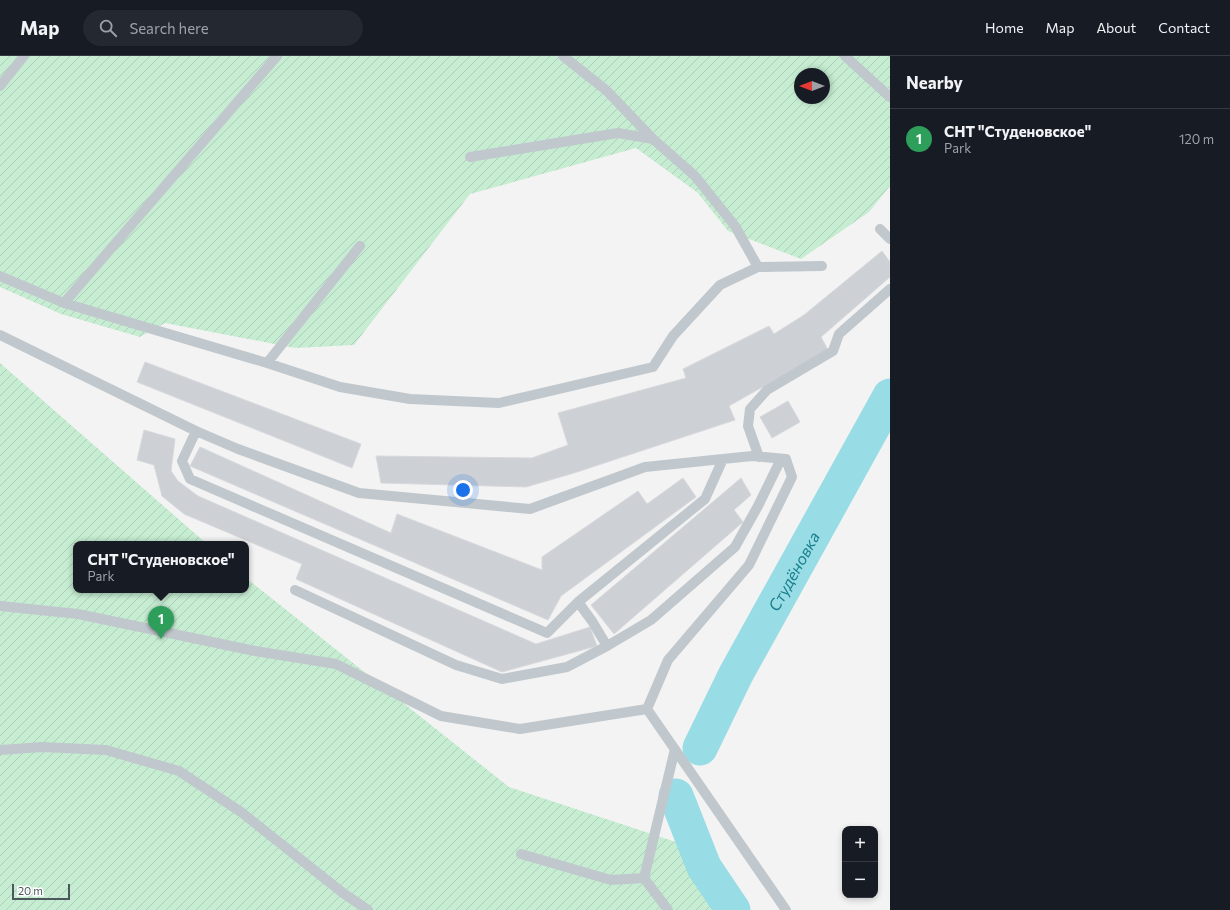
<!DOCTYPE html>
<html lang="en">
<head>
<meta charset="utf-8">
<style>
	:root { --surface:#171b24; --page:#242831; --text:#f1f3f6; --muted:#9ea1a6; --line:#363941; --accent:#db2777 }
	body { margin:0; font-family:Commissioner,sans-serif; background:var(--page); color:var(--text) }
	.controls { position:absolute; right:12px; bottom:12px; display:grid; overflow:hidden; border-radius:8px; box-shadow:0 2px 6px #0003 }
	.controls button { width:36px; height:36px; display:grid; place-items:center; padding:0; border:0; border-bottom:1px solid var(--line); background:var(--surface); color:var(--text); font:20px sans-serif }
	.compass { position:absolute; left:794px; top:12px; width:36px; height:36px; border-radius:50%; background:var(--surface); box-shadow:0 2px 6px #0003; rotate:270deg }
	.scale { position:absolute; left:12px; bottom:10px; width:58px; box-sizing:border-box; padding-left:4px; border:2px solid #4c575e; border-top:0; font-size:11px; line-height:14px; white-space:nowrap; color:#4c575e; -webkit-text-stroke:3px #fff; paint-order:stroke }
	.you { position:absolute; left:463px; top:434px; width:14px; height:14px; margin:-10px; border:3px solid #fff; border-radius:50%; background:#1a73e8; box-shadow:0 0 0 6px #1a73e833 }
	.badge { display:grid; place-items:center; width:26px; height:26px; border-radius:50%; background:var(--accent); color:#fff; font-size:13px; font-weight:700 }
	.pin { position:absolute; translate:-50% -33px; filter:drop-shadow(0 1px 2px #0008) }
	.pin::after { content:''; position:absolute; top:21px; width:14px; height:12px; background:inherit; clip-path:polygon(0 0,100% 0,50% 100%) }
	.popup { position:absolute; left:73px; top:485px; width:176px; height:52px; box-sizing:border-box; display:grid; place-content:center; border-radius:8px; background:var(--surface); filter:drop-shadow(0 1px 3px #0005); font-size:13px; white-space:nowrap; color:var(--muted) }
	.popup b { font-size:15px; color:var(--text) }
	.popup::after { content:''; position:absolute; left:50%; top:100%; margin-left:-8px; border:8px solid transparent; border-top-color:var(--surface) }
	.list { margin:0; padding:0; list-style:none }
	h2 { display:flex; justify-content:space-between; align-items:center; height:52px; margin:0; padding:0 16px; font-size:17px }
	h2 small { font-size:13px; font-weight:400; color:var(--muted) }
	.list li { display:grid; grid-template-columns:26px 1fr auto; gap:12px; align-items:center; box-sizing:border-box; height:60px; padding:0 16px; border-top:1px solid var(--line) }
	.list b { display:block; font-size:15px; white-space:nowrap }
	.list p { margin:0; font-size:13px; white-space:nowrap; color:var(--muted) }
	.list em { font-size:13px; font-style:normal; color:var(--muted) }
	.icon { flex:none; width:22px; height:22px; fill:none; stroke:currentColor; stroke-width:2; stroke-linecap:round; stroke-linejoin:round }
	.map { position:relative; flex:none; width:890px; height:854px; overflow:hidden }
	header { display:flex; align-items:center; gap:24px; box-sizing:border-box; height:56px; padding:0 20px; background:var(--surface); border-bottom:1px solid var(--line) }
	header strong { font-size:19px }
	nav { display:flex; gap:22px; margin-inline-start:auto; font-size:14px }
	.search { width:280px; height:36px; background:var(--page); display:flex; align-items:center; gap:10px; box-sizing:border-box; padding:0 14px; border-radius:22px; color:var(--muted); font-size:15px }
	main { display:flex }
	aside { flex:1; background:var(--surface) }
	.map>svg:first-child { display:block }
</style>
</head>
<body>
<header>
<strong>Map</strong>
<div class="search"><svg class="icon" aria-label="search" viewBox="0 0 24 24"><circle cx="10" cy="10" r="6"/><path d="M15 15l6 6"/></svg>Search here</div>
<nav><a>Home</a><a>Map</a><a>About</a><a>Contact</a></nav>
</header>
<main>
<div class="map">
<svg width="890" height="854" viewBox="0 0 890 854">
	<defs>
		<pattern id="garden-furrows" width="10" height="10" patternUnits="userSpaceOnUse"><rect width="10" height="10" fill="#c6edd2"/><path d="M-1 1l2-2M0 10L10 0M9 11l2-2" fill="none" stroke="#accdb7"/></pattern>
	</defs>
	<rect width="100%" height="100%" fill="#f4f3f3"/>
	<path fill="url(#garden-furrows)" fill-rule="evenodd" d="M0 0H890V130L869 156 801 203 728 175 698 137 636 92 470 138 354 289 295 292 165 267 140 281 61 258 0 231ZM800 18H824V42H800Z
		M0 307 207 488H76V534H246V522L509 731 688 790 724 854H0Z"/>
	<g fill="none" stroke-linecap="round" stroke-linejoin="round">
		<g stroke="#98dce5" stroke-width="35">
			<path id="s1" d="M700 692 736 618 890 340"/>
			<path d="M676 740 704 811 733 854"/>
		</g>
	</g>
	<path fill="#cdd0d4" stroke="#d7d9dd" d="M882 195 890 206V221L821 281 828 294 729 350 735 364 574 417 526 431 381 427 376 400 532 402 568 389 558 357 686 322 683 313 769 270 774 278 804 259Z
		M145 306 361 388 352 412 137 326Z
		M788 345 800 366 772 382 760 361Z
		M144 374 175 383 171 415 178 425 198 440 536 588 590 571 597 590 502 616 296 523 302 508 184 458 162 440 154 409 137 404Z
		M200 391 391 477 397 458 542 514V501L638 435 647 448 683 422 696 441 561 540 548 564 190 410Z
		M741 422 751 439 734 454 743 466 614 578 591 549Z"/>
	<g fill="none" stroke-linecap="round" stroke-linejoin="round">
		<path stroke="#c0c8cd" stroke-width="10" d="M563 0 606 34 653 83 695 120 735 170 758 211
			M845 0 890 41
			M0 30 24 0
			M470 101 618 77 653 83
			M880 173 890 183
			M0 220 64 247 267 307 340 331 410 343 499 347 653 311 673 280 720 229 758 211 822 210
			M64 247 277 0
			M0 279 196 375 238 393 359 437 530 453 645 411 752 400 786 403 792 421 749 509 668 604 647 653
			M267 307 360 190
			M196 375 182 405 190 423 547 577 578 546 705 443 723 403
			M759 401 748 370 750 353 767 334 833 295 839 278 890 233
			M295 534 456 609 502 623 567 611 607 590 651 564 735 491 758 450 781 403
			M578 546 592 565 607 590
			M0 550 78 558 255 595 336 608 441 660 520 673 647 653 786 854
			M0 694 42 691 106 694 179 715 241 756 343 837 368 854
			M521 798 611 824 644 822
			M668 854 644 822 675 693"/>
	</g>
	<g text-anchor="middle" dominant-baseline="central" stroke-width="3" stroke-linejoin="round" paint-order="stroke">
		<g font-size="16" font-style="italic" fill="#197f8d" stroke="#fff">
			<text stroke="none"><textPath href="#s1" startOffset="200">Студёновка</textPath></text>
		</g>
	</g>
</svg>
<div class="controls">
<button>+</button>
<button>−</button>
</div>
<svg class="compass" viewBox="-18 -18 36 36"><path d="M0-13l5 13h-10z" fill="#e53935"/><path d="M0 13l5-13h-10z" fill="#9ea1a6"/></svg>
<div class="scale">20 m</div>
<div class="you"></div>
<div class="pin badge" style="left:161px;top:583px;background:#2e9e5b">1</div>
<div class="popup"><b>СНТ &quot;Студеновское&quot;</b>Park</div>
</div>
<aside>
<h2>Nearby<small></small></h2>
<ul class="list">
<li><span class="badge" style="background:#2e9e5b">1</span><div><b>СНТ &quot;Студеновское&quot;</b><p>Park</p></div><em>120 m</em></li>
</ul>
</aside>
</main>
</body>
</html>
